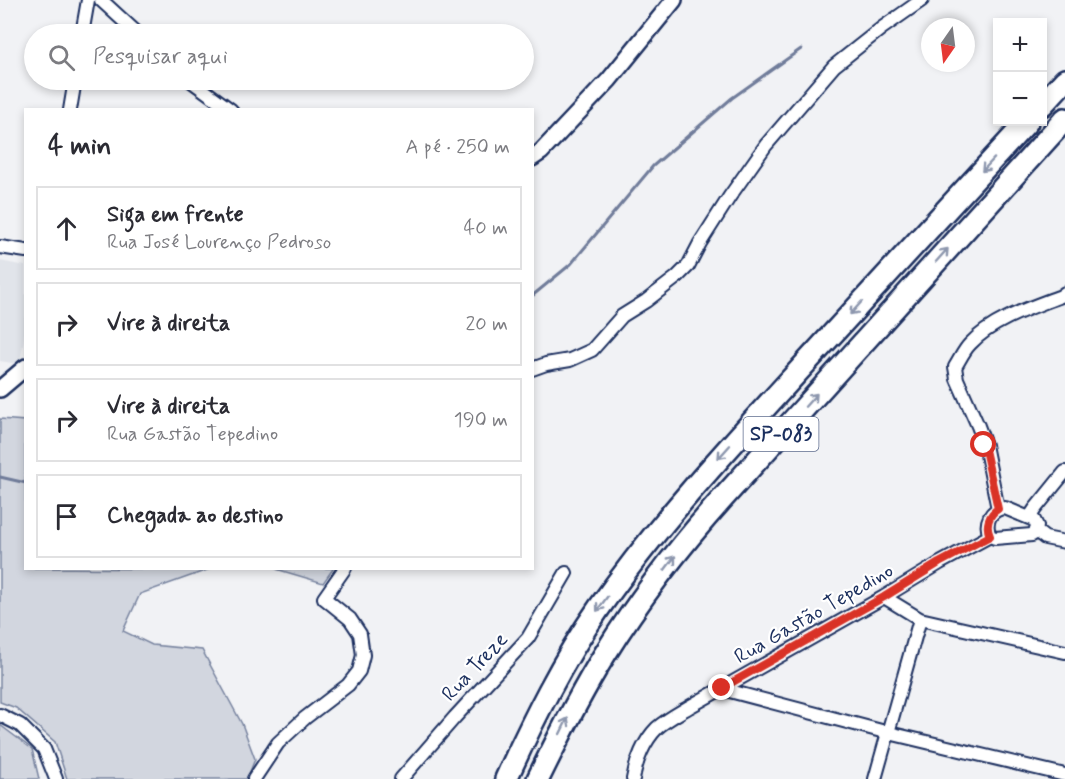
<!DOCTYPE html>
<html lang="pt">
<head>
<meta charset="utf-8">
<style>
	:root { --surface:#fff; --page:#f2f2f3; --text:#2b2b33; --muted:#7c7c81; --line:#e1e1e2 }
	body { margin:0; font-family:Mynerve,sans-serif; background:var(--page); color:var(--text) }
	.controls { position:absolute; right:18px; top:18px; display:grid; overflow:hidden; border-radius:0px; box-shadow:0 3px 9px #0003 }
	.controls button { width:54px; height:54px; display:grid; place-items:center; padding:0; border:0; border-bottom:2px solid var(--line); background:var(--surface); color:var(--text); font:30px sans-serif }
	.compass { position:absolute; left:921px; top:18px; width:54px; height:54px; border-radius:50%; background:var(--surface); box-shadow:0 3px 9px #0003; rotate:194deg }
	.stop { position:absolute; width:18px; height:18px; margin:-14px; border:4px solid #d93025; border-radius:50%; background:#fff }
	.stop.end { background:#d93025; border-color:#fff; box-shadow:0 2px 6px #0008 }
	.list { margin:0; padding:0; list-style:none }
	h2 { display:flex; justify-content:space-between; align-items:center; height:78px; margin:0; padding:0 24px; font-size:26px }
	h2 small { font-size:20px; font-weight:400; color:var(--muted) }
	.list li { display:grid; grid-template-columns:39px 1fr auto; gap:18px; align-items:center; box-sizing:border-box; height:84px; margin:0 12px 12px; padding:0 12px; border:2px solid var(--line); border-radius:0px }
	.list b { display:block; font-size:22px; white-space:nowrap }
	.list p { margin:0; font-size:20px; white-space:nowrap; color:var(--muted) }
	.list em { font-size:20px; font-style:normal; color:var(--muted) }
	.icon { flex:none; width:33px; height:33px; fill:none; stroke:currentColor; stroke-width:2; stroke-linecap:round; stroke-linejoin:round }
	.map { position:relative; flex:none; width:1065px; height:779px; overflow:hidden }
	.search { position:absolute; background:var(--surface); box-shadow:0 3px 9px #0003; left:24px; top:24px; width:510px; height:66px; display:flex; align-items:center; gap:15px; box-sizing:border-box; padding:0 21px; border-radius:33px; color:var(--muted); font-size:22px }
	.panel { position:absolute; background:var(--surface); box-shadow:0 3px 9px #0003; left:24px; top:108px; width:510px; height:462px; border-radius:0px }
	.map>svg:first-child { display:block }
</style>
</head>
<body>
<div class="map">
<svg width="1065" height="779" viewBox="0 0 1065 779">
	<rect width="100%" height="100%" fill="#f1f2f5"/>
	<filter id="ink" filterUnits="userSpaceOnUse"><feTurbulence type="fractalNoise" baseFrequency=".0167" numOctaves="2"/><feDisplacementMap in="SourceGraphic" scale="12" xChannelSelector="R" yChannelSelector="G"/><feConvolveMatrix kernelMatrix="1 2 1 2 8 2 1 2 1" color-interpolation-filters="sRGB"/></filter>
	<g filter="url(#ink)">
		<path fill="#e1e4ea" d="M0 261 25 266V332L21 357 18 364 0 361Z"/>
		<path fill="#d2d6df" stroke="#76829e" stroke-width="1.5" d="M0 419 25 421 26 568 210 569 140 594 123 631 152 645 202 650 242 724 255 759 247 779H67L55 742 16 708 0 702Z
			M276 569 333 568V569L323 583Z
			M0 725 32 749 39 779H0Z"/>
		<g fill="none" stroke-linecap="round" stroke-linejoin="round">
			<path stroke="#707c9a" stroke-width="3" d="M532 296 571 264 653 166 732 98 801 49
				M0 477 26 483"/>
			<g stroke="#1b2f5e" stroke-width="16">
				<path id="minor" d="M101 0 138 34
					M82 34 88 0
					M190 80 231 110
					M70 110 75 80
					M0 247 26 251
					M532 369 546 364 570 360 592 350 622 316 646 301 677 277 688 266 700 243 730 196 766 145 834 66 882 28 922 0
					M1005 508 1034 520 1037 526 1036 531 1032 535 995 538 990 536C984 523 990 509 1005 508Z
					M998 509 985 445 978 426 957 379 955 367C960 359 964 350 970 344 992 320 1032 307 1061 296L1065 293
					M1029 518 1035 509 1065 472
					M1036 531 1045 538 1065 542
					M884 597 920 619 1065 652
					M722 689 889 733 1065 775
					M0 715 20 725 44 749 56 779
					M254 779 278 743 305 718 348 685 359 671 363 655 360 634 350 619 324 598 345 568
					M401 779 455 717 528 638 566 573
					M633 779C636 761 644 741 657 728 666 720 679 713 689 707L884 597 940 563 990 536
					M875 779 920 619"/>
			</g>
			<g stroke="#1b2f5e" stroke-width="20">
				<path id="tertiary" d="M532 158 541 152 609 80 674 0
					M0 389 26 367"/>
			</g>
			<g stroke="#1b2f5e" stroke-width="26">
				<path id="motorway" d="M1042 105 1065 80
					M506 779C533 720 562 661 599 608 660 521 732 444 804 365 878 284 952 203 1027 122
					M538 779C559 736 580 694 605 654 639 599 680 546 723 498L1065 119"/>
			</g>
			<use href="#minor" stroke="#fff" stroke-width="12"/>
			<use href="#tertiary" stroke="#fff" stroke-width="15"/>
			<use href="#motorway" stroke="#fff" stroke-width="21"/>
		</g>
		<defs><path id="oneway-shaft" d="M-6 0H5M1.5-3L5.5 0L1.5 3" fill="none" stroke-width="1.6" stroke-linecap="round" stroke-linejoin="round" transform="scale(1.5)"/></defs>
		<g stroke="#8d97ae">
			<use href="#oneway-shaft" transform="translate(988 165) rotate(133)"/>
			<use href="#oneway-shaft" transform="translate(942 255) rotate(-48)"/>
			<use href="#oneway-shaft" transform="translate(856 308) rotate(132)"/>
			<use href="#oneway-shaft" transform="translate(811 400) rotate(-48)"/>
			<use href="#oneway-shaft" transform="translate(724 452) rotate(132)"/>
			<use href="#oneway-shaft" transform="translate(670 563) rotate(-53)"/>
			<use href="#oneway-shaft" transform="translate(602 604) rotate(126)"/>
			<use href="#oneway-shaft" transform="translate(564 726) rotate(-64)"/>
		</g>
	</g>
	<g fill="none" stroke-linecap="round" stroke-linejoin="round" filter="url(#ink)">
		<path stroke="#d93025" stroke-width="8" d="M722 688 884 597 939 563 990 536C985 526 989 514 998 509L984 445"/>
	</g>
	<g text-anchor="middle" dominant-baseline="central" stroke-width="4.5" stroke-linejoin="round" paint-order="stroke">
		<rect fill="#fff" stroke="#5f6d8e" stroke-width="1.5" x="743.5" y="417" width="75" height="34" rx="4.5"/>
		<g font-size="20" font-weight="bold" fill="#1b2f5e">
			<text x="781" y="434">SP-083</text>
		</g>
		<g font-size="21" fill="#1b2f5e" stroke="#fff">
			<text transform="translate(814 614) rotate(-30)">Rua Gastão Tepedino</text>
			<text transform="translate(475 667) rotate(-47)">Rua Treze</text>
		</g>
	</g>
</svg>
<div class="controls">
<button>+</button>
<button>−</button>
</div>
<svg class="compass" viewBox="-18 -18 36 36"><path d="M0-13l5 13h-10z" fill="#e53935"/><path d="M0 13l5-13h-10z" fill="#7c7c81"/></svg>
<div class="stop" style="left:984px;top:445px"></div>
<div class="stop end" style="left:722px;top:688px"></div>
<div class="search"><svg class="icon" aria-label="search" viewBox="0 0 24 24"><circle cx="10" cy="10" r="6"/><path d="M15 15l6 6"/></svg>Pesquisar aqui</div>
<section class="panel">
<h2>4 min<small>A pé · 250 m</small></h2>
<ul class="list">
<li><svg class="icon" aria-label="ahead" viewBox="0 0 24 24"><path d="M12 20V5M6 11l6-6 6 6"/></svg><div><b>Siga em frente</b><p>Rua José Lourenço Pedroso</p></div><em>40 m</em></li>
<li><svg class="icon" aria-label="right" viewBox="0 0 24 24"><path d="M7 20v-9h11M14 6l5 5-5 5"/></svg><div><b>Vire à direita</b></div><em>20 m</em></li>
<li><svg class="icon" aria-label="right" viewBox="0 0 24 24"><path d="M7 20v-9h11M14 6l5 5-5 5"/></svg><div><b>Vire à direita</b><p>Rua Gastão Tepedino</p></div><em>190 m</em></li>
<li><svg class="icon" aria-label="arrive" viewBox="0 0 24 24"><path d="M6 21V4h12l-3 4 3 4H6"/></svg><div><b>Chegada ao destino</b></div></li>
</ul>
</section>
</div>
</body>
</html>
